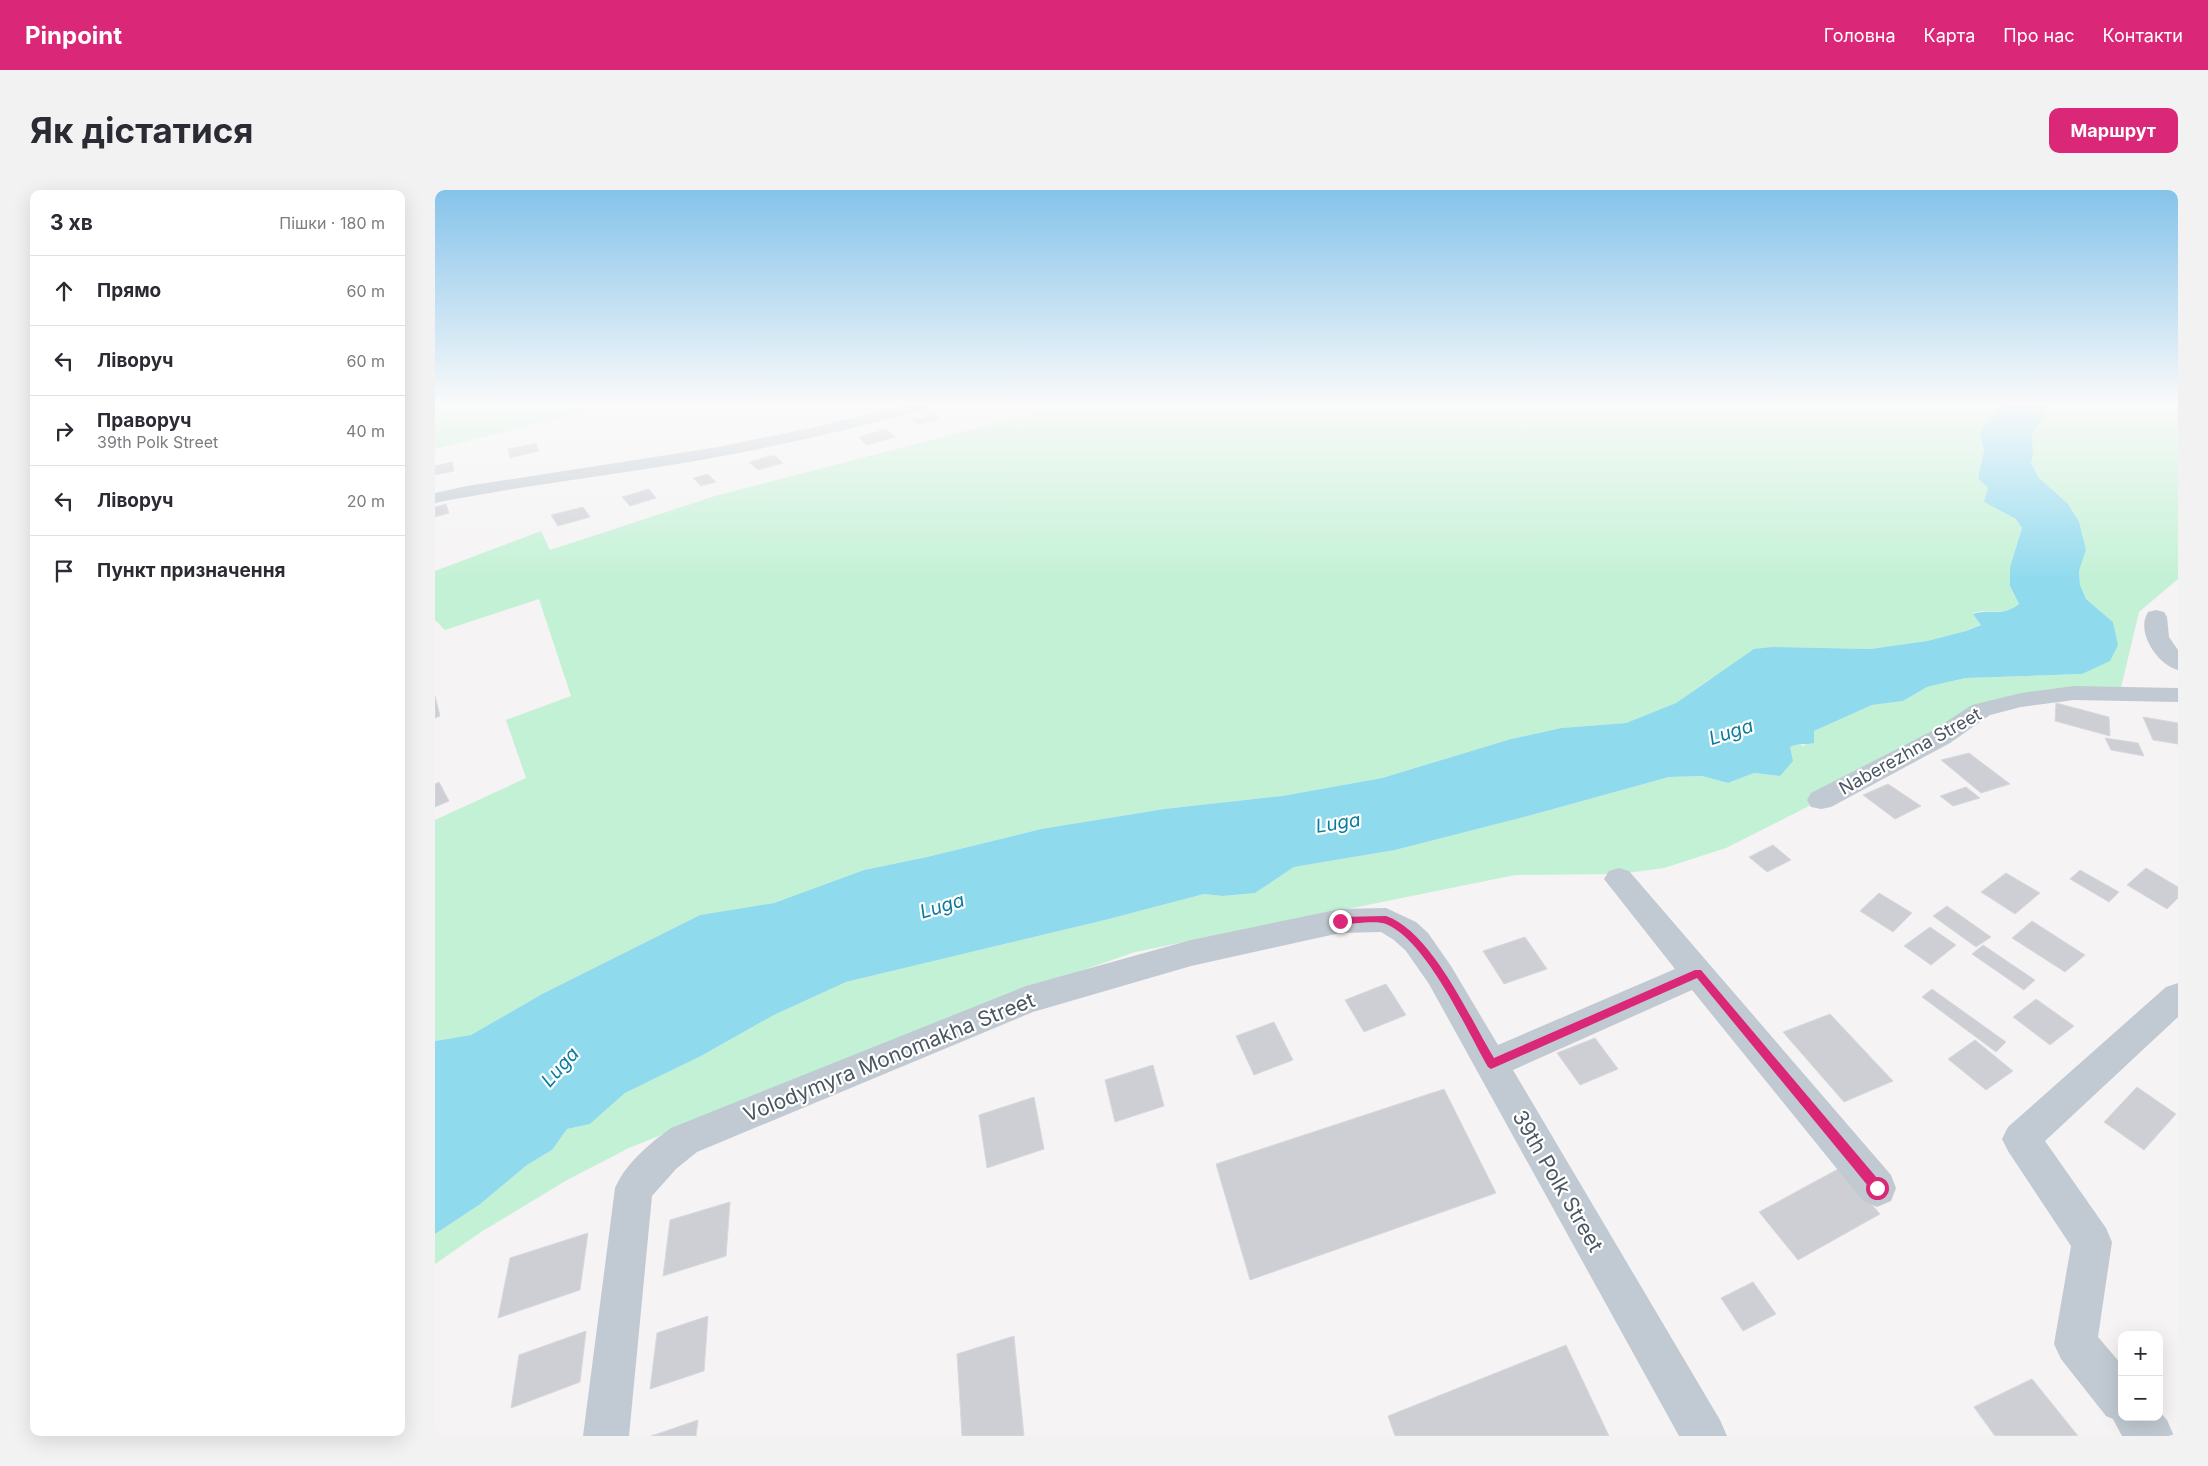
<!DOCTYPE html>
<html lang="uk">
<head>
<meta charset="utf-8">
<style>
	:root { --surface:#fff; --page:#f2f2f3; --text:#2b2b33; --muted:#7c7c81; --line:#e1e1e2; --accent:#db2777 }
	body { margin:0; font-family:Inter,sans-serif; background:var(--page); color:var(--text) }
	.controls { position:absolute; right:15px; bottom:15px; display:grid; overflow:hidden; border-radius:10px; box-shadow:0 5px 20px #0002 }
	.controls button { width:45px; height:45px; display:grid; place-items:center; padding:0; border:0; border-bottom:1px solid var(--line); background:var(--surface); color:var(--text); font:25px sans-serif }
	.stop { position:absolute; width:15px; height:15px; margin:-11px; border:4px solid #db2777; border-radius:50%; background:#fff }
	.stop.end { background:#db2777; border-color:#fff; box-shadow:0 1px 5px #0008 }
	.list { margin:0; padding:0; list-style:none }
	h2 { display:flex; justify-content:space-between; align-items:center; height:65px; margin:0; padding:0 20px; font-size:21px }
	h2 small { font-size:16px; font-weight:400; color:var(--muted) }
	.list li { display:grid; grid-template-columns:32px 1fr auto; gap:15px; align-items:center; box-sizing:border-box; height:70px; padding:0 20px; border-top:1px solid var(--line) }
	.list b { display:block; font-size:19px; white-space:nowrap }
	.list p { margin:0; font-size:16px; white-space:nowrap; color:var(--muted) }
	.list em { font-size:16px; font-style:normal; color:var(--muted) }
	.icon { flex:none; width:28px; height:28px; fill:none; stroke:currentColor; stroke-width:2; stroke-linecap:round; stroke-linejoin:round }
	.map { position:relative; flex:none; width:1743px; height:1246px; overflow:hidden; border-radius:10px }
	header { display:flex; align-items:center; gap:30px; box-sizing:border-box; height:70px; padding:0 25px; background:var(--accent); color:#fff }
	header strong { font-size:24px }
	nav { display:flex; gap:28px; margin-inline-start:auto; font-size:18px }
	.intro { display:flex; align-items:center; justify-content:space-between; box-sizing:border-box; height:120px; padding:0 30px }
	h1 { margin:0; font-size:35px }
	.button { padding:12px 22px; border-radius:10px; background:var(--accent); color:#fff; font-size:18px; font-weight:700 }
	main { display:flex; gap:30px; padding:0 30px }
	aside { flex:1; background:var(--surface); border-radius:10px; box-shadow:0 5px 20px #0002 }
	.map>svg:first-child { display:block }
</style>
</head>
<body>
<header>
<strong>Pinpoint</strong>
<nav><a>Головна</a><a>Карта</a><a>Про нас</a><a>Контакти</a></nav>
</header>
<div class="intro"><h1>Як дістатися</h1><a class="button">Маршрут</a></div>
<main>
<aside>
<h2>3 хв<small>Пішки · 180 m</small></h2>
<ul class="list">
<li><svg class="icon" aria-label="ahead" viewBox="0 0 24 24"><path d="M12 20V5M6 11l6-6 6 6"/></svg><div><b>Прямо</b></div><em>60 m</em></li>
<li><svg class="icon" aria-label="left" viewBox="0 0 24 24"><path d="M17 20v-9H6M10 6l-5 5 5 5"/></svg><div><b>Ліворуч</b></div><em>60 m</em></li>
<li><svg class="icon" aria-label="right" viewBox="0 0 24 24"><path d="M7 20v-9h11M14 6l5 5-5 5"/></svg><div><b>Праворуч</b><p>39th Polk Street</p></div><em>40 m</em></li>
<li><svg class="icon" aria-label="left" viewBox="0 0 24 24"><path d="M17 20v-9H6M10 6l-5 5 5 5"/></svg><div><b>Ліворуч</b></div><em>20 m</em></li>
<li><svg class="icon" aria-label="arrive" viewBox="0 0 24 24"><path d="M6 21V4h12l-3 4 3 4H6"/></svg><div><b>Пункт призначення</b></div></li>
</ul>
</aside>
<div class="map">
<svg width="1743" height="1246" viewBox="0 0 1743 1246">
	<rect width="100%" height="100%" fill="#f5f3f3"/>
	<path fill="#c3f1d5" d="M0 216H175L0 259Z
		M627 216H1568L1549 235 1545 245 1549 260 1543 288 1554 298 1549 312 1581 329 1587 338 1575 377V396L1584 414 1573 422 1547 421 1538 423 1547 434 1531 441 1492 451 1435 459 1338 457 1275 489 1241 513 1191 533 1126 538 1076 549 947 588 847 606 729 619 606 639 492 667 429 680 339 713 265 725 107 804 36 845 0 851V630L91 588 71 530 136 506 104 409 10 440 0 430V381L106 341 115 360 280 306Z
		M1615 216H1743V389L1704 422 1685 502 1546 520 1386 610 1291 658 1229 678 1184 684 1080 685 700 762 570 807 194 958 132 990 46 1042 0 1074V1044L44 1015 92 975 117 960 132 939 155 934 190 903 266 866 339 825 411 792 670 730 769 704 788 706 820 703 859 677 960 660 1093 626 1234 587 1267 586 1293 593 1319 583 1345 586 1355 557 1360 554 1369 556 1379 541 1437 515 1468 511 1492 497 1529 488 1647 484 1680 443 1678 432 1651 409 1645 395 1644 381 1651 360 1633 314 1604 288 1596 273 1598 264 1597 244Z"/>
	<path fill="#90daee" d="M1568 216H1615L1597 244 1598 265 1596 273 1604 288 1633 314 1644 332 1651 360 1644 381 1645 395 1651 409 1678 432 1683 455 1675 471 1647 484 1530 488 1492 497 1468 511 1437 515 1379 541V553C1371 555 1362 553 1355 557L1358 571 1345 586 1319 583 1293 593 1267 586 1234 587 1093 626 960 660 859 677 820 703 788 706 769 704 670 730 411 792 339 825 266 866 190 903 155 934 132 939 117 960 92 975 44 1015 0 1044V851L36 845 107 804 265 725 339 713 429 680 492 667 606 639 729 619 847 606 947 588 1076 549 1126 538 1191 533 1241 513 1319 459 1338 457 1435 459 1492 451 1531 441 1546 435 1538 424C1557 418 1566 428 1584 414L1575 396V377L1587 338 1581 329 1549 312 1553 298 1543 288 1549 260 1545 245 1549 235Z"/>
	<path fill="#cdcfd5" stroke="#d7d9de" d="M500 224 506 229 483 235 476 230Z
		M451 239 461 247 432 255 423 247Z
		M101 253 104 261 75 268 73 259Z
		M339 265 348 273 323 280 314 272Z
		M17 272 19 281 0 285V276Z
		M273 284 281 292 266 296 258 288Z
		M214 299 221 308 195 316 187 307Z
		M11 314 14 323 0 327V317Z
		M148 317 155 327 123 336 116 325Z
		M0 506 5 526 0 528Z
		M1621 513 1674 527 1675 546 1620 531Z
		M1708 527 1743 533V554L1718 550Z
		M1670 548 1703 553 1709 566 1676 560Z
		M1534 563 1575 594 1546 603 1506 570Z
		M4 592 14 611 0 617V594Z
		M1453 594 1486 616 1460 629 1428 605Z
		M1531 597 1545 608 1518 616 1505 606Z
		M1338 655 1356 670 1332 682 1314 667Z
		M1711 678 1743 697V708L1732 719 1692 695Z
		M1645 680 1684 702 1674 712 1635 689Z
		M1571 683 1605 703 1580 724 1546 702Z
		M1444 703 1477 723 1458 742 1425 721Z
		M1512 716 1556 747 1541 757 1498 726Z
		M1597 731 1650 765 1630 782 1577 748Z
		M1495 737 1521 755 1496 775 1469 756Z
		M1090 747 1112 779 1069 794 1048 761Z
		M1548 755 1600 790 1589 800 1537 764Z
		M951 794 971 825 929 842 910 810Z
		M1497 799 1571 852 1561 862 1487 807Z
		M1601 809 1639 836 1615 855 1578 827Z
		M1395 824 1458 891 1409 912 1348 842Z
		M839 832 858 870 819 885 801 846Z
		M1160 848 1183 879 1145 895 1122 863Z
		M1540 850 1578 881 1551 900 1513 869Z
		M718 875 729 916 680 932 670 890Z
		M1702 897 1741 924 1709 960 1669 932Z
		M1009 899 1061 1003 815 1090 781 974Z
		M599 907 609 959 552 978 544 925Z
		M1405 978 1445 1024 1363 1070 1324 1022Z
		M295 1012 291 1066 228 1086 235 1030Z
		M153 1043 145 1100 63 1128 75 1068Z
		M1318 1092 1341 1124 1308 1141 1286 1108Z
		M273 1126 269 1181 215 1199 222 1143Z
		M151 1141 145 1192 76 1218 84 1165Z
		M579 1146 589 1246H527L522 1164Z
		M1131 1155 1174 1246H960L953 1226Z
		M1597 1189 1643 1246H1560L1539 1217Z
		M1597 1189 1643 1246H1560L1539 1217Z
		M263 1230 261 1246H216Z"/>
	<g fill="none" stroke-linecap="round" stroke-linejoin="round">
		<path stroke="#7ad0a6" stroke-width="2" stroke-dasharray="2.5 2" stroke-linecap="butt" d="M1737 216 1743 219"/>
		<path fill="#c1cad2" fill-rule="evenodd" d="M470 216H495L493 219C414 240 335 258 255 272 170 286 84 296 0 313V303L32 296 283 257 371 239Z
			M1721 420 1729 422 1732 427 1734 447 1743 460V480C1723 475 1700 442 1713 422Z
			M1639 496 1743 498V512L1639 510 1586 517 1555 525 1515 553 1396 617 1386 619 1376 617 1372 610 1376 603 1497 541 1537 515 1586 503Z
			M1184 678 1194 681 1456 985 1461 998 1456 1011 1442 1017 1428 1011 1257 800 1078 880 1285 1230 1292 1246H1244L994 794 971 761 959 750 946 742 905 743 756 776 598 822 262 962 241 979 217 1006 194 1246H148L180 998C191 973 214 954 236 938L591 796 756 750 905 719 951 718 981 732 993 743 1016 776 1063 855 1240 779 1169 689 1174 681Z
			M1743 793V827L1610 951 1671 1038 1677 1052 1663 1147 1687 1175V1227H1724V1221L1732 1230 1739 1246H1687L1678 1229 1671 1226 1626 1169 1619 1154 1636 1056 1573 961 1567 949 1573 937 1731 797Z"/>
	</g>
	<linearGradient id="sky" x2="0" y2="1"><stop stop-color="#85c3ea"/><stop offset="0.55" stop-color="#fafafa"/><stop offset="1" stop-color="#fafafa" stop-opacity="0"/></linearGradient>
	<rect width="1743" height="390" fill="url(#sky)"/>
	<path fill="#db2777" d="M951 726C997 742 1034 827 1059 868L1260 780H1266L1447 994 1448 998 1447 1002 1442 1003 1438 1002 1262 788 1056 879 1053 877C1031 839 992 751 951 734 942 730 916 734 905 735L900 731 905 727Z"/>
	<g text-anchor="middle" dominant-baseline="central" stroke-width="4.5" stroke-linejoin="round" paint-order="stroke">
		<g font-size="18" fill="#4a5661" stroke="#fff">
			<text transform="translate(1475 561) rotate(-29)">Naberezhna Street</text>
		</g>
		<g font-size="19" font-style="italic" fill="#0c7c9b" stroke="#fff">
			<text transform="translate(1296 542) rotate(-18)">Luga</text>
			<text transform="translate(903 633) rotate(-9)">Luga</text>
			<text transform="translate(507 716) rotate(-17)">Luga</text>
			<text transform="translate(125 877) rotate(-48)">Luga</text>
		</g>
		<g font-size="21" fill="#4a5661" stroke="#fff">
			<text transform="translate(454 867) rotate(-22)">Volodymyra Monomakha Street</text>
			<text transform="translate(1123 991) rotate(60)">39th Polk Street</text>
		</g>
	</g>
</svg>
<div class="controls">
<button>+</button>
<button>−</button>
</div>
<div class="stop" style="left:1442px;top:998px"></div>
<div class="stop end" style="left:905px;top:731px"></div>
</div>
</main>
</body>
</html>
